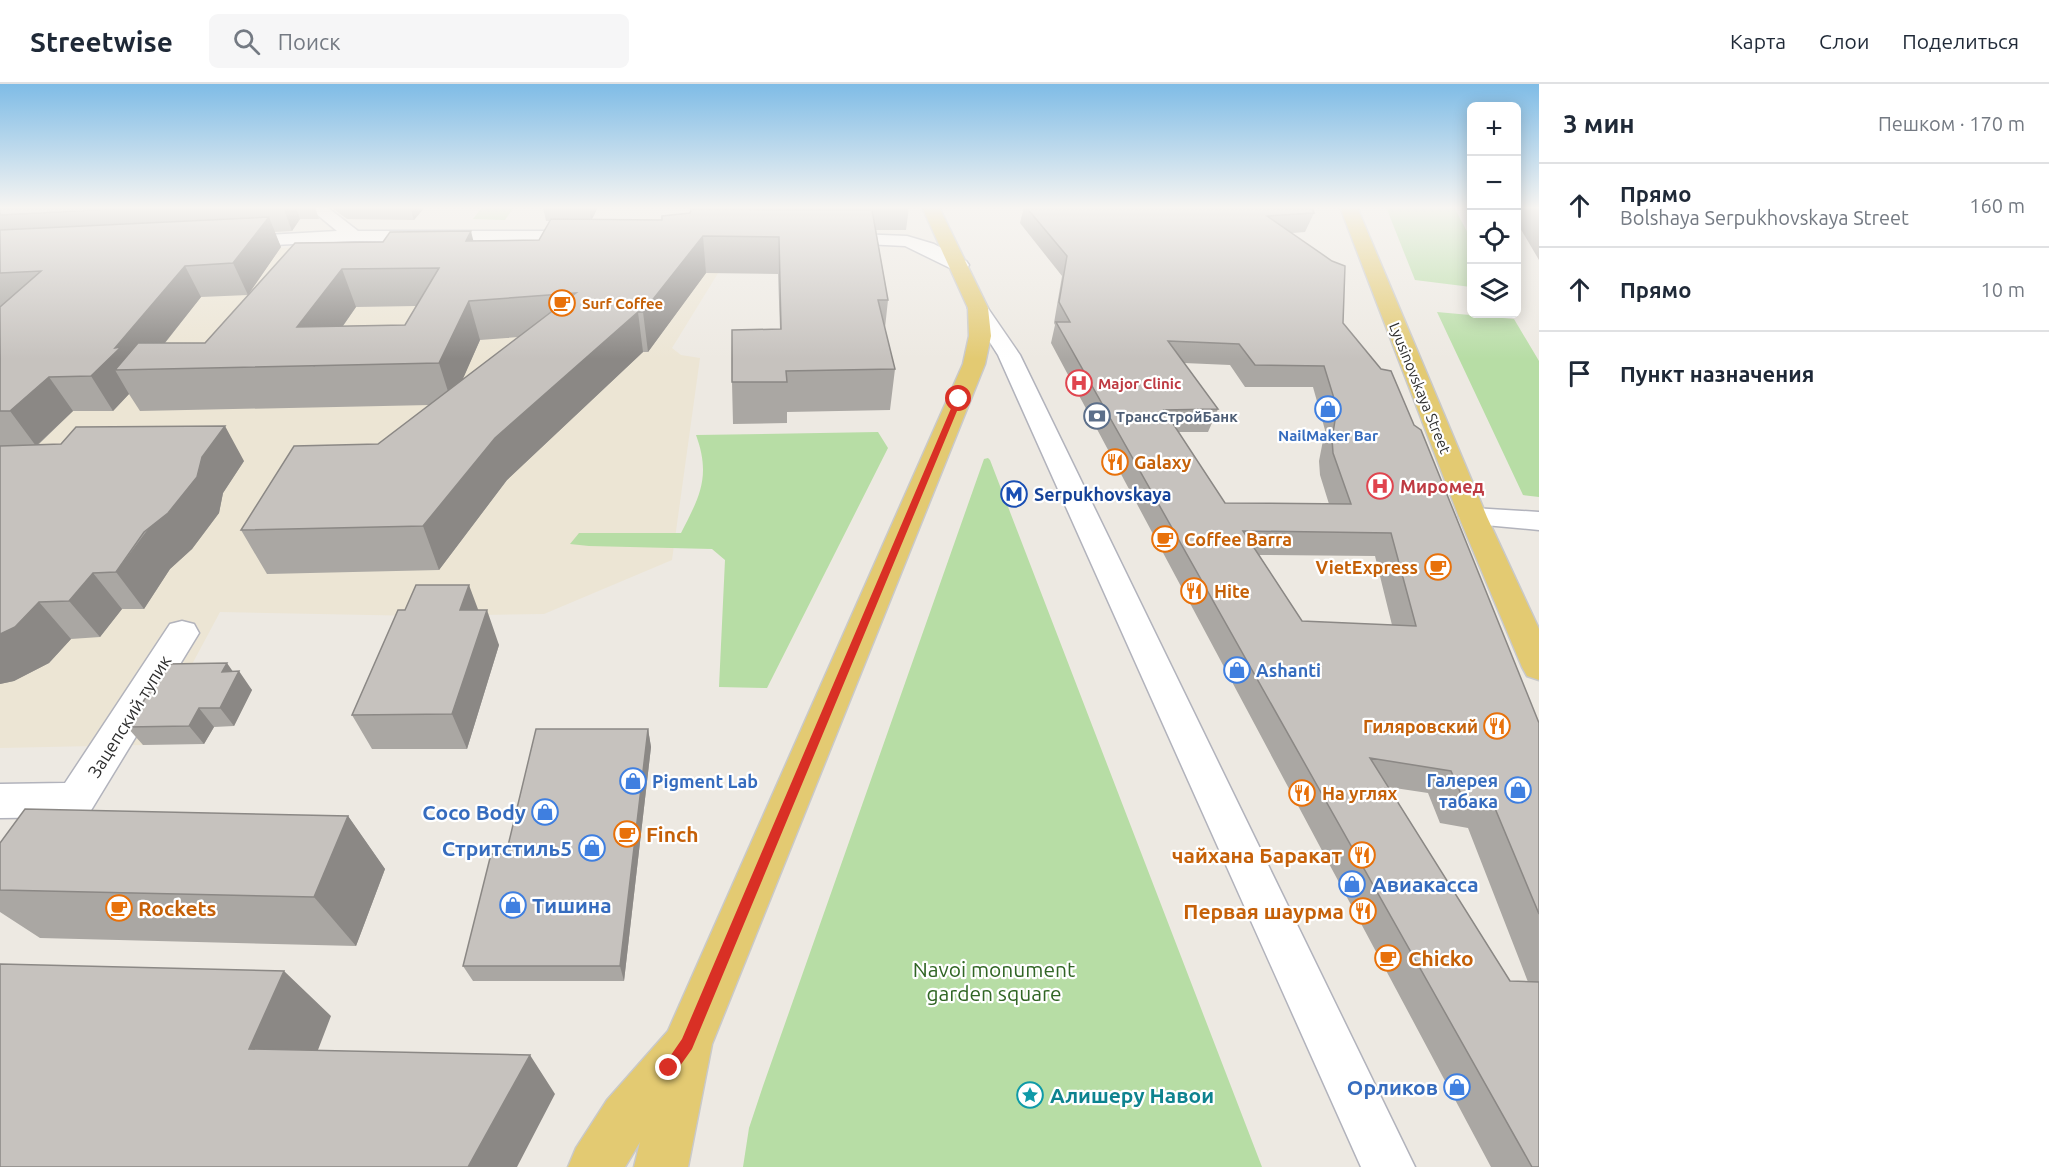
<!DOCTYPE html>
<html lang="ru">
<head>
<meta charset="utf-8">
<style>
	:root { --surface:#fff; --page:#f6f6f7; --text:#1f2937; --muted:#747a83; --line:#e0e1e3 }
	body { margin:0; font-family:Ubuntu,sans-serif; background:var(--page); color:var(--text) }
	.controls { position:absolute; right:18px; top:18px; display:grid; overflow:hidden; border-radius:9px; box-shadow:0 3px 15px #0003 }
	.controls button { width:54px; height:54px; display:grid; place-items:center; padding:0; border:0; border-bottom:2px solid var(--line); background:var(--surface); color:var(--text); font:30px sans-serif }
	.stop { position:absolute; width:18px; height:18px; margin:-14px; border:4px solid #d93025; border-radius:50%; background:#fff }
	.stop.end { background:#d93025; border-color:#fff; box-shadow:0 2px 6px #0008 }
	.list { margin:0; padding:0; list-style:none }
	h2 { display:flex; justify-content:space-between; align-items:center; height:78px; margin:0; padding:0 24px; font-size:26px }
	h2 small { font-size:20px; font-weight:400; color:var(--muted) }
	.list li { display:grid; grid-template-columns:39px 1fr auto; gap:18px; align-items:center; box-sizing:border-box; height:84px; padding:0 24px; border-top:2px solid var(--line) }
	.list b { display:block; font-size:22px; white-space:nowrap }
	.list p { margin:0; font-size:20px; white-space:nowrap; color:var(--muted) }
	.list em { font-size:20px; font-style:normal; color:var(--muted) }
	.icon { flex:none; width:33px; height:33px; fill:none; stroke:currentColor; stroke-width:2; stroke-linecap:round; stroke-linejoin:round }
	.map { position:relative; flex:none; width:1539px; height:1083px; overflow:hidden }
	header { display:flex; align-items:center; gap:36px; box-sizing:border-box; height:84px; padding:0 30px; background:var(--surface); border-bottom:2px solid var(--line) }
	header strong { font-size:28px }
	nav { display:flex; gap:33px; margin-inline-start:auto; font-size:21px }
	.search { width:420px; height:54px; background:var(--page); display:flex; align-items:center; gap:15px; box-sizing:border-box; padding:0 21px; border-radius:9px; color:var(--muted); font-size:22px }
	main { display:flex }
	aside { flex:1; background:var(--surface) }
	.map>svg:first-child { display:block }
</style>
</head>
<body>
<header>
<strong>Streetwise</strong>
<div class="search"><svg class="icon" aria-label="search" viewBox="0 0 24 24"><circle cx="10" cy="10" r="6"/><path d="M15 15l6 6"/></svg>Поиск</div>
<nav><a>Карта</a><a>Слои</a><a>Поделиться</a></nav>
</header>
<main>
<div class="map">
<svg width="1539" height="1083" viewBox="0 0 1539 1083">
	<rect width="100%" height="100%" fill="#ede9e2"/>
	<path fill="#ece5d4" d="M736 160 672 264 681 271 700 274 672 476 544 530 422 532 220 528 182 599 143 661 0 664V179L322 162Z"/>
	<path fill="#b7dda5" d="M482 123H514L505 136 473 135Z
		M1386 123H1454L1471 155V203L1415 196Z
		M1437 228 1514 235 1539 277V413L1523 411Z
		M878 348 888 364 767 604 719 603 725 476 712 465 589 462 570 460 579 449H681C700 412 711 392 696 351Z
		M988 374 990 376 1262 1083H743L749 1044 763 1002 984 375Z"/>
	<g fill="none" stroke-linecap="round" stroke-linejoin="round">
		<g stroke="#b2b3bc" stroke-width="3">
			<path id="minor" d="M308 123H327L358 147H586L592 148 595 152 592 156 586 157H354L233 163 227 162 224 158 227 154 233 153 337 147Z
				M832 149 907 152 934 160 966 177 969 181 966 185H952L905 162 826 158 823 154 826 150Z
				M978 218 985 220 1020 271 1415 1083H1361L998 271 968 224 971 220Z
				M1473 424 1539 428V446L1463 439 1459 433 1463 427Z
				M182 537 194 540 199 549 90 728 76 733 0 734V700L65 699 170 540Z"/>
		</g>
		<g stroke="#c9c9c9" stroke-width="3">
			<path id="primary" d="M922 123H939L988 224 991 252 985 280 712 960 688 1083H634L640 1058 625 1083H568L576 1064 607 1016 668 947 963 280 969 252 968 224Z
				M1340 123H1357L1487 433 1539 545V596L1527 592 1522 583 1459 433Z"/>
		</g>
		<use href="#minor" fill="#fff" fill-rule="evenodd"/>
		<use href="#primary" fill="#e3ca72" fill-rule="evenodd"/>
	</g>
	<path fill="#aaa7a3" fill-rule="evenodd" d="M0 123H315L319 135H300L292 147 274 148 281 163 248 211 201 213 165 259H205L295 159 539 156 550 137H546L543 123H598L592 135 662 136 690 129 695 125V123H909L906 146H876L888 216 885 244 895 285 890 326 787 328V339L733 340 732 298 780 245 778 190 706 189 648 268H643L507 396 439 486 267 490 241 446 378 360 430 321 140 327 129 310 113 327H73L38 361 244 377 223 409 219 429 192 465 170 485 144 525H122L100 553 71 555 49 579 14 597 0 600V223L2 222H0ZM416 222 405 241 343 242 356 223ZM519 253 462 296 480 256Z
		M331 123H425L414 136 347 135Z
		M1024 123 1314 129 1305 148 1292 149 1343 239 1539 639V1083H1491L1051 259 1055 241 1054 239 1062 192 1020 139ZM1184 279 1230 281 1245 303H1313L1325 346 1319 377 1320 391 1329 420 1225 419 1178 348H1208L1218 325ZM1259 471 1375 472 1392 541 1302 537ZM1388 703 1428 709 1440 739 1468 744 1528 898 1510 897Z
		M1516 123H1539V176L1516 137Z
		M478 526 499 561 467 665H372L352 631Z
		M233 587 252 606 234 642 214 643 204 660 143 661 127 643Z
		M648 645 651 663 624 897H473L463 882 506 770Z
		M348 732 385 785 356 862 40 854 0 828V759Z"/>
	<path fill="#8b8885" d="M283 123H296L300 135 292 147Z
		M410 123H425L414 136Z
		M589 123H598L591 137Z
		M269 133 281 163 248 211 233 179Z
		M471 147 480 184 466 157Z
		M703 152 706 189 648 268 643 228Z
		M185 182 201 213 144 285 115 286 129 310 113 327 91 292 115 264Z
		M342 185 356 223 314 283 297 243Z
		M469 217 480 256 452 320 439 279Z
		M638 228 643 268 507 396 439 486 423 442 495 354Z
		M49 293 73 327 36 362 10 327Z
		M225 342 244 377 223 409 219 429 192 465 170 485 144 525 116 488Z
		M93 489 122 525 100 553 69 517Z
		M469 501 482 536 460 526Z
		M39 518 71 555 49 579 14 597 0 600V550Z
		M487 526 499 561 467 665 452 630Z
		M227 579 236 592 239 587 252 606 234 642 220 624 222 588Z
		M199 624 214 643 204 660 189 642Z
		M648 645 651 663 624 897 620 882Z
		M348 732 385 785 356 862 314 813Z
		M284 887 331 932 303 1005 249 965Z
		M530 971 555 1010 517 1083H468Z"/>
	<path fill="#c6c2be" stroke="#8b8885" stroke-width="1.5" fill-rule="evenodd" d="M0 123H161L0 131Z
		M1026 123H1312L1314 129 1267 132 1332 177 1345 182 1343 239 1381 285 1391 287 1414 341 1421 346 1539 639V830L1494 722 1464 717 1451 687 1370 674 1510 897 1539 898V1083H1532L1056 238H1070L1059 218 1067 172ZM1168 257 1239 260 1255 281 1324 282 1337 324 1332 355 1333 369 1351 420 1225 419 1164 326 1218 325ZM1243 447 1391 449 1416 542 1302 537Z
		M691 125 872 126 888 216H878L895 285 786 287 787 298H732V246L781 245 779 153 703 152 643 228H638L495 354 423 442 241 446 294 362 378 360 576 209 469 217 439 279 115 286 138 259H205L295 159 383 158 390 148 471 147 466 157 539 156 551 135 662 136V132L690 129ZM439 184 405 241 297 243 342 185Z
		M269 133 233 179 185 182 115 264 121 263 91 292 49 293 10 327H0V223L41 187 0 189V146Z
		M225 342 202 373 197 393 168 429 144 448 116 488 93 489 69 517 39 518 15 543 0 550V362L61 360 76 343Z
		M416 501H469L460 526H487L452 630 352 631 398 526H405Z
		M227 579 222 588 239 587 220 624H199L189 642 127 643 167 580Z
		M536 645H648L620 882H463L491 770H506Z
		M25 725 348 732 314 813 0 806V759Z
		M0 880 284 887 249 965 530 971 468 1083H0Z"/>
	<linearGradient id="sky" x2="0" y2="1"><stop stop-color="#7fbce6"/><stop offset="0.45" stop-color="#f7f5f2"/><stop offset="1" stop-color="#f7f5f2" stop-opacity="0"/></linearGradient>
	<rect width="1539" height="275" fill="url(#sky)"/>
	<path fill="#d93025" d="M959 313 962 315 692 965 675 989 669 991 664 989 662 984 682 955 955 315Z"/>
	<defs>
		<g id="cafe-ring" transform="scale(1.35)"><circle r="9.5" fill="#fff" stroke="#e8710a" stroke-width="1.5"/><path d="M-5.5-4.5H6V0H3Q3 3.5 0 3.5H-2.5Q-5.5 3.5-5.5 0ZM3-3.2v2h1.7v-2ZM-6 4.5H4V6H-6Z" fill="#e8710a"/></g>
		<g id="hospital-ring" transform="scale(1.35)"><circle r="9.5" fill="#fff" stroke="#e0444e" stroke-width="1.5"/><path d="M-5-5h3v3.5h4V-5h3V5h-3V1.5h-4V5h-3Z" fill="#e0444e"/></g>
		<g id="shop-ring" transform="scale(1.35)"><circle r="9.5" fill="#fff" stroke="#3f7fe0" stroke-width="1.5"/><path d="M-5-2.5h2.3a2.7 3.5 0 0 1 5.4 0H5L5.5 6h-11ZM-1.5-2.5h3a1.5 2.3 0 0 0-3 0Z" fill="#3f7fe0"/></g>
		<g id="bank-ring" transform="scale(1.35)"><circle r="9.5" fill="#fff" stroke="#5c6f8a" stroke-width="1.5"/><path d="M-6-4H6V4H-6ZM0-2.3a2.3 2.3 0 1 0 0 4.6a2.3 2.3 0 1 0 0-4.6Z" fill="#5c6f8a"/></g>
		<g id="restaurant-ring" transform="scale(1.35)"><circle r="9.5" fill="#fff" stroke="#e8710a" stroke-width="1.5"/><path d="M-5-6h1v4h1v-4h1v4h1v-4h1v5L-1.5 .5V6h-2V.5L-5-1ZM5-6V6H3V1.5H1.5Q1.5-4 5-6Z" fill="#e8710a"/></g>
		<g id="metro-ring" transform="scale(1.35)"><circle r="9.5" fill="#fff" stroke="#1a4fb4" stroke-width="1.5"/><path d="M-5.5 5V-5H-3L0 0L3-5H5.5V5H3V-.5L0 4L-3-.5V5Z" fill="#1a4fb4"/></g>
		<g id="sight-ring" transform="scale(1.35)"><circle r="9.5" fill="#fff" stroke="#0f9aa8" stroke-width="1.5"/><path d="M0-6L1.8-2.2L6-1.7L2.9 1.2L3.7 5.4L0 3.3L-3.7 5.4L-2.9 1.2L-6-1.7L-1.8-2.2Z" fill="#0f9aa8"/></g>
	</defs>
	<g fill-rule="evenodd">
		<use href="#cafe-ring" x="562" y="219"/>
		<use href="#hospital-ring" x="1079" y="299"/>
		<use href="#shop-ring" x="1328" y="325"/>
		<use href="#bank-ring" x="1097" y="332"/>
		<use href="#restaurant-ring" x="1115" y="378"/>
		<use href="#hospital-ring" x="1380" y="402"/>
		<use href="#metro-ring" x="1014" y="410"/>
		<use href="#cafe-ring" x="1165" y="455"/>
		<use href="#cafe-ring" x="1438" y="483"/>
		<use href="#restaurant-ring" x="1194" y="507"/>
		<use href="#shop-ring" x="1237" y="586"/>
		<use href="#restaurant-ring" x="1497" y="642"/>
		<use href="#shop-ring" x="633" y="697"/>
		<use href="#shop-ring" x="1518" y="706"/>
		<use href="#restaurant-ring" x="1302" y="709"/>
		<use href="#shop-ring" x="545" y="728"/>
		<use href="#cafe-ring" x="627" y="750"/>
		<use href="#shop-ring" x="592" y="764"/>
		<use href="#restaurant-ring" x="1362" y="771"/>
		<use href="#shop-ring" x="1352" y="800"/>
		<use href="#shop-ring" x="513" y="821"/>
		<use href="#cafe-ring" x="119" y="824"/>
		<use href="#restaurant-ring" x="1363" y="827"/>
		<use href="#cafe-ring" x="1388" y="874"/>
		<use href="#shop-ring" x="1457" y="1003"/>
		<use href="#sight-ring" x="1030" y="1011"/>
	</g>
	<g text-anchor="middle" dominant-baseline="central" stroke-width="4.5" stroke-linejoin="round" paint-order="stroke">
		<g font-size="15" font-weight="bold" fill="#c56008" stroke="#fff" text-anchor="start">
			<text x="582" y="219">Surf Coffee</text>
		</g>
		<g font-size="15" font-weight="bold" fill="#be3a42" stroke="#fff" text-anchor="start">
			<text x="1098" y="299">Major Clinic</text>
		</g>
		<g font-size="15" fill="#2e2e2e" stroke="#fff">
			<text transform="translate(1420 304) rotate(68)">Lyusinovskaya Street</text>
		</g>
		<g font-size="15" font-weight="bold" fill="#4e5e75" stroke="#fff" text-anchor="start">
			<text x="1116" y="332">ТрансСтройБанк</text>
		</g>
		<g font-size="15" font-weight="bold" fill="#366cbe" stroke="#fff">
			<text x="1328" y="351">NailMaker Bar</text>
		</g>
		<g font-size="18" font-weight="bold" fill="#c56008" stroke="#fff" text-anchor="start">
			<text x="1134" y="378">Galaxy</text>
			<text x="1184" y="455">Coffee Barra</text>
			<text x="1418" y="483" text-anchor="end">VietExpress</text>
			<text x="1214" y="507">Hite</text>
			<text x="1478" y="642" text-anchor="end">Гиляровский</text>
			<text x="1322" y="709">На углях</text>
		</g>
		<g font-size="18" font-weight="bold" fill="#be3a42" stroke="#fff" text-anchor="start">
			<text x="1400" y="402">Миромед</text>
		</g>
		<g font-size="18" font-weight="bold" fill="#164399" stroke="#fff" text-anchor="start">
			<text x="1034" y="410">Serpukhovskaya</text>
		</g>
		<g font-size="18" font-weight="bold" fill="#366cbe" stroke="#fff" text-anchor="start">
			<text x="1256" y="586">Ashanti</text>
			<text x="1498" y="696" text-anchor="end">Галерея<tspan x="1498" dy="21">табака</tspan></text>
			<text x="652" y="697">Pigment Lab</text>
		</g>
		<g font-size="18" fill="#2e2e2e" stroke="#fff">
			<text transform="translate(129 632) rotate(-58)">Зацепский тупик</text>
		</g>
		<g font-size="21" font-weight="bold" fill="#366cbe" stroke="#fff" text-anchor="end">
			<text x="526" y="728">Coco Body</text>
			<text x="572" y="764">Стритстиль5</text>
			<text x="1372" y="800" text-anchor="start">Авиакасса</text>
			<text x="532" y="821" text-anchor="start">Тишина</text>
			<text x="1438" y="1003">Орликов</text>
		</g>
		<g font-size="21" font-weight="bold" fill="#c56008" stroke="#fff" text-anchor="start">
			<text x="646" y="750">Finch</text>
			<text x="1342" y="771" text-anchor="end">чайхана Баракат</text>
			<text x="138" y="824">Rockets</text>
			<text x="1344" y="827" text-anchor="end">Первая шаурма</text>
			<text x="1408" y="874">Chicko</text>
		</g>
		<g font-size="21" fill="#306524" stroke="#fff">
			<text x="994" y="885">Navoi monument<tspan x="994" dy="24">garden square</tspan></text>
		</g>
		<g font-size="21" font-weight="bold" fill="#0d838f" stroke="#fff" text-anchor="start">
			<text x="1050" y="1011">Алишеру Навои</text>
		</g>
	</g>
</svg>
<div class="controls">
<button>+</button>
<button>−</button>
<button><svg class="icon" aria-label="locate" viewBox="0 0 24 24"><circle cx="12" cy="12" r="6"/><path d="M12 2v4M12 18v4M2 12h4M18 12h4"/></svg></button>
<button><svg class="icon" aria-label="layers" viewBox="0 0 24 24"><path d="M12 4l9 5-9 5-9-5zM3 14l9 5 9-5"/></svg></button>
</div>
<div class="stop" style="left:959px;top:315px"></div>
<div class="stop end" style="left:669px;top:984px"></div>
</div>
<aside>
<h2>3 мин<small>Пешком · 170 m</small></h2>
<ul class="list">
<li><svg class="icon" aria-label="ahead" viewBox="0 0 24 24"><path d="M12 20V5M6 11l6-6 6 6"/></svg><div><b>Прямо</b><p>Bolshaya Serpukhovskaya Street</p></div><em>160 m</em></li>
<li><svg class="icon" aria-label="ahead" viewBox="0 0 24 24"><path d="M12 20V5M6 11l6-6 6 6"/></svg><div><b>Прямо</b></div><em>10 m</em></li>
<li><svg class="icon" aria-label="arrive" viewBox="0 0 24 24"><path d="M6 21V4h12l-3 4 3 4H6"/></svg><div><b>Пункт назначения</b></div></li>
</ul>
</aside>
</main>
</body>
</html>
